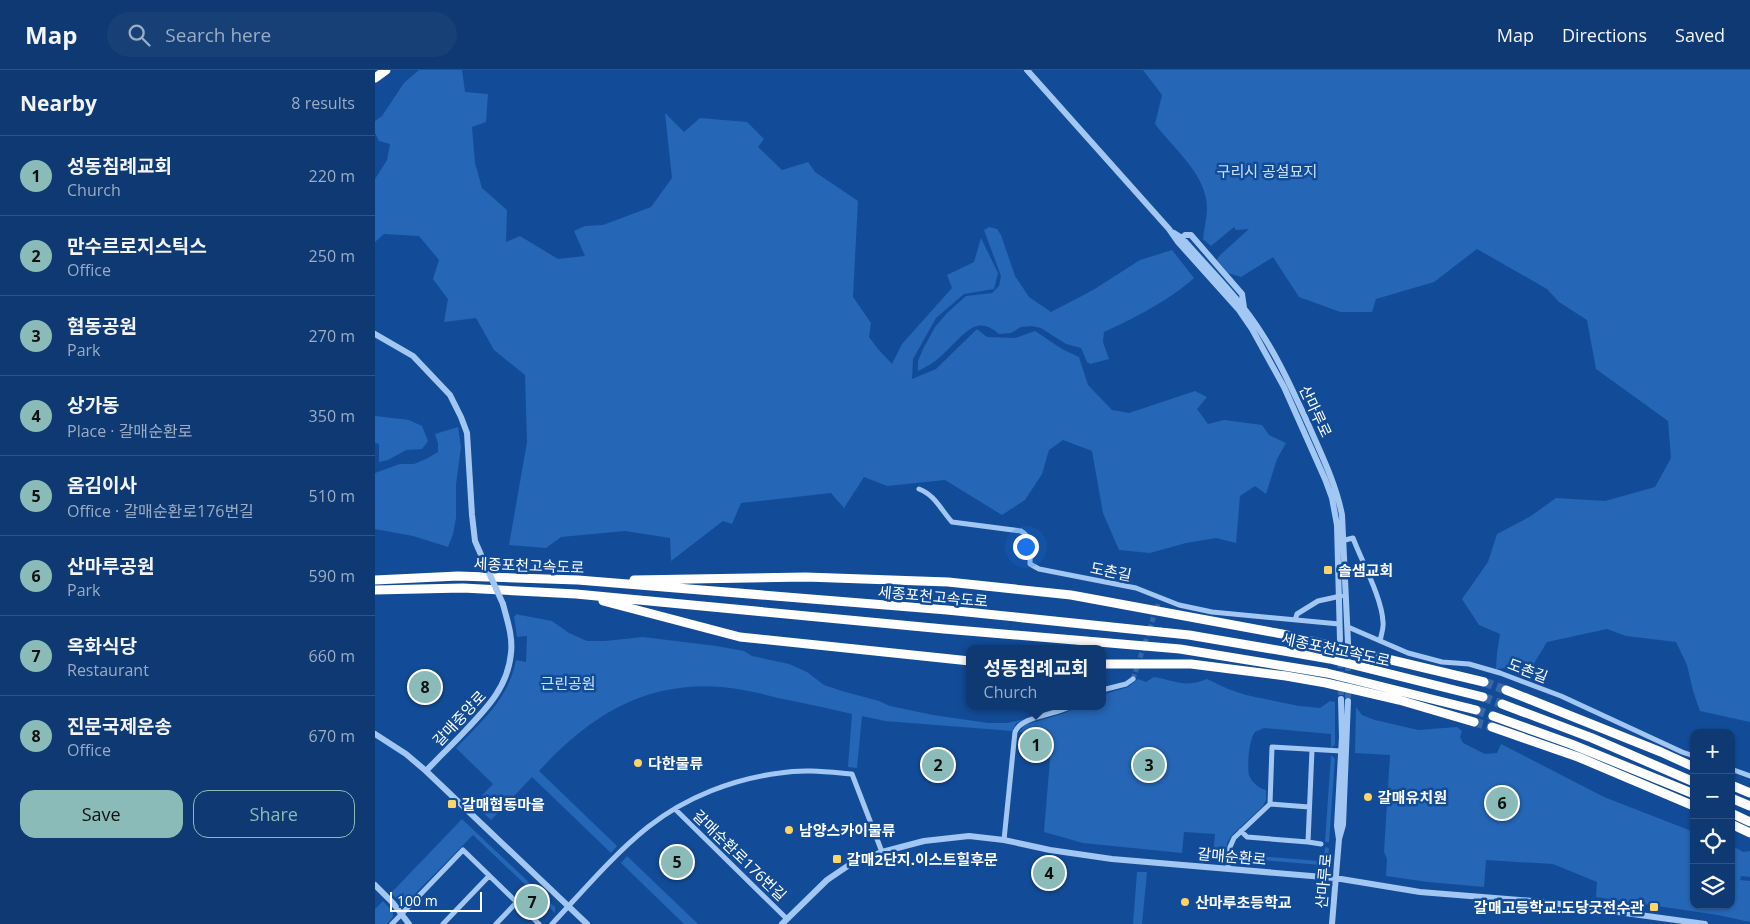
<!DOCTYPE html>
<html lang="en">
<head>
<meta charset="utf-8">
<style>
	:root { --surface:#0e3972; --page:#174077; --text:#f1f3f6; --muted:#9bacc4; --line:#2e5384; --accent:#8bbbb9 }
	body { margin:0; font-family:"Open Sans","Noto Sans KR",sans-serif; background:var(--page); color:var(--text) }
	.controls { position:absolute; right:15px; bottom:15px; display:grid; overflow:hidden; border-radius:10px; box-shadow:0 1px 4px #0004 }
	.controls button { width:45px; height:45px; display:grid; place-items:center; padding:0; border:0; border-bottom:1px solid var(--line); background:var(--surface); color:var(--text); font:25px sans-serif }
	.scale { position:absolute; left:15px; bottom:12px; width:92px; box-sizing:border-box; padding-left:5px; border:2px solid #fff; border-top:0; font-size:14px; line-height:18px; white-space:nowrap; color:#fff; -webkit-text-stroke:4px #124c98; paint-order:stroke }
	.you { position:absolute; left:650px; top:476px; width:18px; height:18px; margin:-12px; border:4px solid #fff; border-radius:50%; background:#1a73e8; box-shadow:0 0 0 8px #1a73e833 }
	.badge { display:grid; place-items:center; width:32px; height:32px; border-radius:50%; background:var(--accent); color:#111; font-size:16px; font-weight:700 }
	.pin { position:absolute; translate:-50% -50%; border:2px solid #fff; box-shadow:0 1px 5px #0006 }
	.popup { position:absolute; left:591px; top:575px; width:140px; height:65px; box-sizing:border-box; display:grid; place-content:center; border-radius:10px; background:var(--surface); filter:drop-shadow(0 1px 4px #0005); font-size:16px; white-space:nowrap; color:var(--muted) }
	.popup b { font-size:19px; color:var(--text) }
	.popup::after { content:''; position:absolute; left:50%; top:100%; margin-left:-10px; border:10px solid transparent; border-top-color:var(--surface) }
	.list { margin:0; padding:0; list-style:none }
	h2 { display:flex; justify-content:space-between; align-items:center; height:65px; margin:0; padding:0 20px; font-size:21px }
	h2 small { font-size:16px; font-weight:400; color:var(--muted) }
	.list li { display:grid; grid-template-columns:32px 1fr auto; gap:15px; align-items:center; box-sizing:border-box; height:80px; padding:0 20px; border-top:1px solid var(--line) }
	.list b { display:block; font-size:19px; white-space:nowrap }
	.list p { margin:0; font-size:16px; white-space:nowrap; color:var(--muted) }
	.list em { font-size:16px; font-style:normal; color:var(--muted) }
	.actions { display:flex; gap:10px; padding:15px 20px }
	.actions a { flex:1; padding:11px 0; border:1px solid var(--accent); border-radius:15px; text-align:center; font-size:18px; color:var(--accent) }
	.actions .main { background:var(--accent); color:#111 }
	.icon { flex:none; width:28px; height:28px; fill:none; stroke:currentColor; stroke-width:2; stroke-linecap:round; stroke-linejoin:round }
	.map { position:relative; flex:none; width:1375px; height:854px; overflow:hidden }
	header { display:flex; align-items:center; gap:30px; box-sizing:border-box; height:70px; padding:0 25px; background:var(--surface); border-bottom:1px solid var(--line) }
	header strong { font-size:24px }
	nav { display:flex; gap:28px; margin-inline-start:auto; font-size:18px }
	.search { width:350px; height:45px; background:var(--page); display:flex; align-items:center; gap:12px; box-sizing:border-box; padding:0 18px; border-radius:28px; color:var(--muted); font-size:19px }
	main { display:flex }
	aside { flex:1; background:var(--surface) }
	.map>svg:first-child { display:block }
</style>
</head>
<body>
<header>
<strong>Map</strong>
<div class="search"><svg class="icon" aria-label="search" viewBox="0 0 24 24"><circle cx="10" cy="10" r="6"/><path d="M15 15l6 6"/></svg>Search here</div>
<nav><a>Map</a><a>Directions</a><a>Saved</a></nav>
</header>
<main>
<aside>
<h2>Nearby<small>8 results</small></h2>
<ul class="list">
<li><span class="badge">1</span><div><b>성동침례교회</b><p>Church</p></div><em>220 m</em></li>
<li><span class="badge">2</span><div><b>만수르로지스틱스</b><p>Office</p></div><em>250 m</em></li>
<li><span class="badge">3</span><div><b>협동공원</b><p>Park</p></div><em>270 m</em></li>
<li><span class="badge">4</span><div><b>상가동</b><p>Place · 갈매순환로</p></div><em>350 m</em></li>
<li><span class="badge">5</span><div><b>옴김이사</b><p>Office · 갈매순환로176번길</p></div><em>510 m</em></li>
<li><span class="badge">6</span><div><b>산마루공원</b><p>Park</p></div><em>590 m</em></li>
<li><span class="badge">7</span><div><b>옥화식당</b><p>Restaurant</p></div><em>660 m</em></li>
<li><span class="badge">8</span><div><b>진문국제운송</b><p>Office</p></div><em>670 m</em></li>
</ul>
<div class="actions"><a class="main">Save</a><a>Share</a></div>
</aside>
<div class="map">
<svg width="1375" height="854" viewBox="0 0 1375 854">
	<rect width="100%" height="100%" fill="#124c98"/>
	<path fill="#2566b6" d="M44 0H87L90 22 113 24 111 52 97 57 100 93 107 118 132 140 131 172 145 166 183 189 210 186 199 161 210 156 228 155 276 137 297 108 290 43 309 62 325 48 372 52 389 69 383 77 407 100 433 92 440 102 483 131 478 227 496 253 494 267 503 279 517 294 527 274 577 218 572 205 599 192 606 168 623 203 619 219 589 224 561 248 538 289 537 309 561 299 602 259 612 267 640 268 660 261 687 279 704 287 713 315 737 340 754 343 820 321 832 327 822 339 833 354 849 350 887 355 894 365 911 373 902 389 891 424 880 416 865 426 861 473 841 468 811 473 775 483 744 480 728 443 717 381 688 370 674 380 667 404 650 430 627 445 570 410 512 416 489 407 469 438 456 423 366 433 357 454 348 451 296 491 295 468 250 461 186 467 171 478 134 475 152 372 150 305 119 280 101 248 69 252 73 229 58 209 64 190 44 166 9 164 0 172V109L12 90 15 74 4 71 0 63V51L7 46 29 13Z
		M768 0H1375V652L1325 641 1318 621 1312 595 1301 572 1251 566 1232 559 1172 572 1158 595 1121 599 1122 583 1125 564 1104 555 1087 529 1113 492 1122 464 1156 446 1181 428 1230 431 1280 417 1296 388 1293 351 1221 299 1212 250 1184 232 1172 219 1102 179 1059 212 1001 229 997 242H965L924 227 898 187 866 207 853 203 842 190 844 186 874 159 861 160 859 157 836 176 828 169C829 159 832 148 832 138 832 105 799 79 780 54L787 25Z
		M614 157 622 159 626 165 640 206 654 227 676 242 718 220 765 190 797 180 819 208C796 229 758 249 729 262L728 272 734 289 715 294 712 292 706 278 691 274 666 258 657 256 646 257 636 263 624 264C618 259 611 254 602 256 590 259 576 278 566 286 559 293 551 297 543 301V291L548 279 560 257 572 243 591 226 617 223 624 216 626 206 609 160Z
		M0 346 34 350 47 356 53 371 47 379 31 380 13 390 4 392V374L0 373Z
		M83 357 86 377 81 414V448L78 464 73 477 38 466 0 459V403L25 394H39L51 389 63 382V373L60 364Z
		M140 544 177 551 194 563 212 571H230L268 567 341 576 369 581 377 586 414 594 432 602 449 615 467 621 504 631 515 636 558 645 613 653H632L651 649 641 653 637 661 510 651 487 646 482 698 473 697 477 644C453 638 428 633 403 628 385 623 366 619 347 617 269 611 215 646 164 701L242 776 236 783 157 707 116 750 99 734 118 714 81 678C107 651 134 628 141 590L151 592 152 566 142 567 139 546H141Z
		M779 607C802 611 809 618 832 609L853 619 871 625 924 636 945 638 955 631 960 632V675L956 678V664L889 658 880 662C874 669 872 695 874 705 876 712 885 719 891 720V730L888 736 856 766 852 773 851 784 848 786H838L840 764 809 762 807 783 708 773 669 762 677 665 644 662 650 655 690 643 703 636H727V625L753 617 763 609 771 612Z
		M981 637 987 645 1000 650 1043 660 1082 657 1087 661 1085 667 1088 673 1110 684 1122 683 1126 674 1229 727 1319 762V835H1356V775L1368 782 1375 781V807L1366 806 1365 810 1375 811V852L1343 845 1221 827 1222 812 1178 794 1111 790 1109 817 1053 812 1011 806 1012 789 1009 782 1015 685 980 683Z
		M956 685 960 689 954 772H950Z
		M87 749 180 837V843L98 765 31 833H26L16 823Z
		M950 777 954 778 953 789 946 795 862 788 859 784 944 791 949 787Z
		M252 786 323 854H309L246 793Z
		M762 802H772L767 854H758Z
		M8 831 18 842V847L12 854H0V839Z"/>
	<g fill="none" stroke-linecap="round" stroke-linejoin="round">
		<path stroke="#3667a7" stroke-width="5" stroke-dasharray="5 2.5" stroke-linecap="butt" d="M758 609 783 534"/>
		<path stroke="#3667a7" stroke-width="6" stroke-dasharray="6 3" stroke-linecap="butt" d="M965 574 966 629
			M973 577V631"/>
		<path stroke="#3667a7" stroke-width="9" stroke-dasharray="9 4.5" stroke-linecap="butt" d="M1109 612 1131 620
			M1108 627 1127 634
			M1101 640 1118 646
			M1099 652 1117 657"/>
		<path stroke="#a3c7f3" stroke-width="5" d="M544 419C560 425 566 440 577 452L646 461C658 468 655 481 655 494L664 499 761 518 804 535 837 542 964 554
			M966 471 978 468C987 492 1007 528 1008 552 1009 558 1006 565 1005 571
			M920 550 922 544 943 531 966 526
			M973 557 1033 583 1067 592 1094 594 1125 603 1186 626 1307 682 1319 686
			M727 620 751 614 758 609
			M1356 699 1375 706
			M895 734 934 737
			M300 739 412 849
			M866 761 872 767 933 772 937 680
			M629 770 640 662C646 646 681 645 696 636
			M933 772 946 774
			M853 798 855 777 859 768 895 734 897 677 966 681
			M17 854 88 780 164 854
			M68 854 114 806
			M121 854 142 832
			M177 854C207 822 239 784 273 757 311 727 358 709 405 703 429 699 453 702 477 704L507 782"/>
		<path stroke="#a3c7f3" stroke-width="6" d="M652 0 794 159 803 172 864 240 877 259 909 317 950 409 957 428 962 455 965 570
			M799 163 807 168C827 191 849 213 868 237 896 272 916 316 934 356 947 386 961 414 967 445L973 573
			M804 171 810 165H816L867 224 869 238
			M0 264 38 286 75 325 86 347 92 363 97 445 100 471 110 494
			M966 629 967 667 962 756 964 769 968 755 973 631
			M0 664 31 684 51 701 212 854
			M51 701C64 687 78 674 91 660 113 637 133 616 136 583 138 566 132 550 128 534
			M0 815 18 833 34 854
			M407 854 452 810 477 793 507 782 549 771 594 766 629 770 675 780 737 789 960 808 1045 822 1170 832 1330 854
			M957 854 964 769"/>
		<path stroke="#fff" stroke-width="9" d="M0 8 11 0
			M0 510 83 506 203 510 572 540 814 565 955 589 1108 627
			M259 510 431 507 573 512 696 525 907 564 1109 612
			M0 520 88 518 201 524 569 559 805 579 952 603 1101 640
			M228 531 365 567 595 591
			M727 594H816L911 606 951 613 1024 630 1099 652
			M1131 620 1286 682 1319 697
			M1127 634 1217 668 1319 712
			M1118 646 1196 674 1319 724
			M1117 657 1203 687 1319 736
			M1356 715 1375 723
			M1356 728 1375 736
			M1356 743 1375 752
			M1356 754 1375 763"/>
		<path stroke="#a3c7f3" stroke-width="6" d="M110 494 128 534"/>
	</g>
	<g fill="#ffd366" stroke="#124c98" stroke-width="2">
		<rect x="948" y="495" width="10" height="10" rx="2.5"/>
		<circle cx="263" cy="693" r="5"/>
		<circle cx="993" cy="727" r="5"/>
		<rect x="72" y="729" width="10" height="10" rx="2.5"/>
		<circle cx="414" cy="760" r="5"/>
		<rect x="457" y="784" width="10" height="10" rx="2.5"/>
		<circle cx="810" cy="832" r="5"/>
		<rect x="1274" y="832" width="10" height="10" rx="2.5"/>
	</g>
	<g text-anchor="middle" dominant-baseline="central" stroke-width="5" stroke-linejoin="round" paint-order="stroke">
		<g font-size="15" fill="#cbe2fd" stroke="#124c98">
			<text x="892" y="101">구리시 공설묘지</text>
			<text x="193" y="613">근린공원</text>
		</g>
		<g font-size="15" fill="#fff" stroke="#124c98">
			<text transform="translate(941 341) rotate(65)">산마루로</text>
			<text transform="translate(154 495) rotate(2)">세종포천고속도로</text>
			<text transform="translate(736 501) rotate(11)">도촌길</text>
			<text transform="translate(558 526) rotate(5)">세종포천고속도로</text>
			<text transform="translate(961 579) rotate(12)">세종포천고속도로</text>
			<text transform="translate(1153 600) rotate(21)">도촌길</text>
			<text transform="translate(84 648) rotate(-47)">갈매중앙로</text>
			<text transform="translate(365 785) rotate(44)">갈매순환로176번길</text>
			<text transform="translate(857 786) rotate(5)">갈매순환로</text>
			<text transform="translate(948 811) rotate(-85)">산마루로</text>
		</g>
		<g font-size="15" font-weight="bold" fill="#fff" stroke="#124c98" text-anchor="start">
			<text x="963" y="500">솔샘교회</text>
			<text x="273" y="693">다한물류</text>
			<text x="1003" y="727">갈매유치원</text>
			<text x="87" y="734">갈매협동마을</text>
			<text x="424" y="760">남양스카이물류</text>
			<text x="472" y="789">갈매2단지.이스트힐후문</text>
			<text x="820" y="832">산마루초등학교</text>
			<text x="1269" y="837" text-anchor="end">갈매고등학교.도당굿전수관</text>
		</g>
	</g>
</svg>
<div class="controls">
<button>+</button>
<button>−</button>
<button><svg class="icon" aria-label="locate" viewBox="0 0 24 24"><circle cx="12" cy="12" r="6"/><path d="M12 2v4M12 18v4M2 12h4M18 12h4"/></svg></button>
<button><svg class="icon" aria-label="layers" viewBox="0 0 24 24"><path d="M12 4l9 5-9 5-9-5zM3 14l9 5 9-5"/></svg></button>
</div>
<div class="scale">100 m</div>
<div class="you"></div>
<div class="pin badge" style="left:661px;top:675px">1</div>
<div class="popup"><b>성동침례교회</b>Church</div>
<div class="pin badge" style="left:563px;top:695px">2</div>
<div class="pin badge" style="left:774px;top:695px">3</div>
<div class="pin badge" style="left:674px;top:803px">4</div>
<div class="pin badge" style="left:302px;top:792px">5</div>
<div class="pin badge" style="left:1127px;top:733px">6</div>
<div class="pin badge" style="left:157px;top:832px">7</div>
<div class="pin badge" style="left:50px;top:617px">8</div>
</div>
</main>
</body>
</html>
